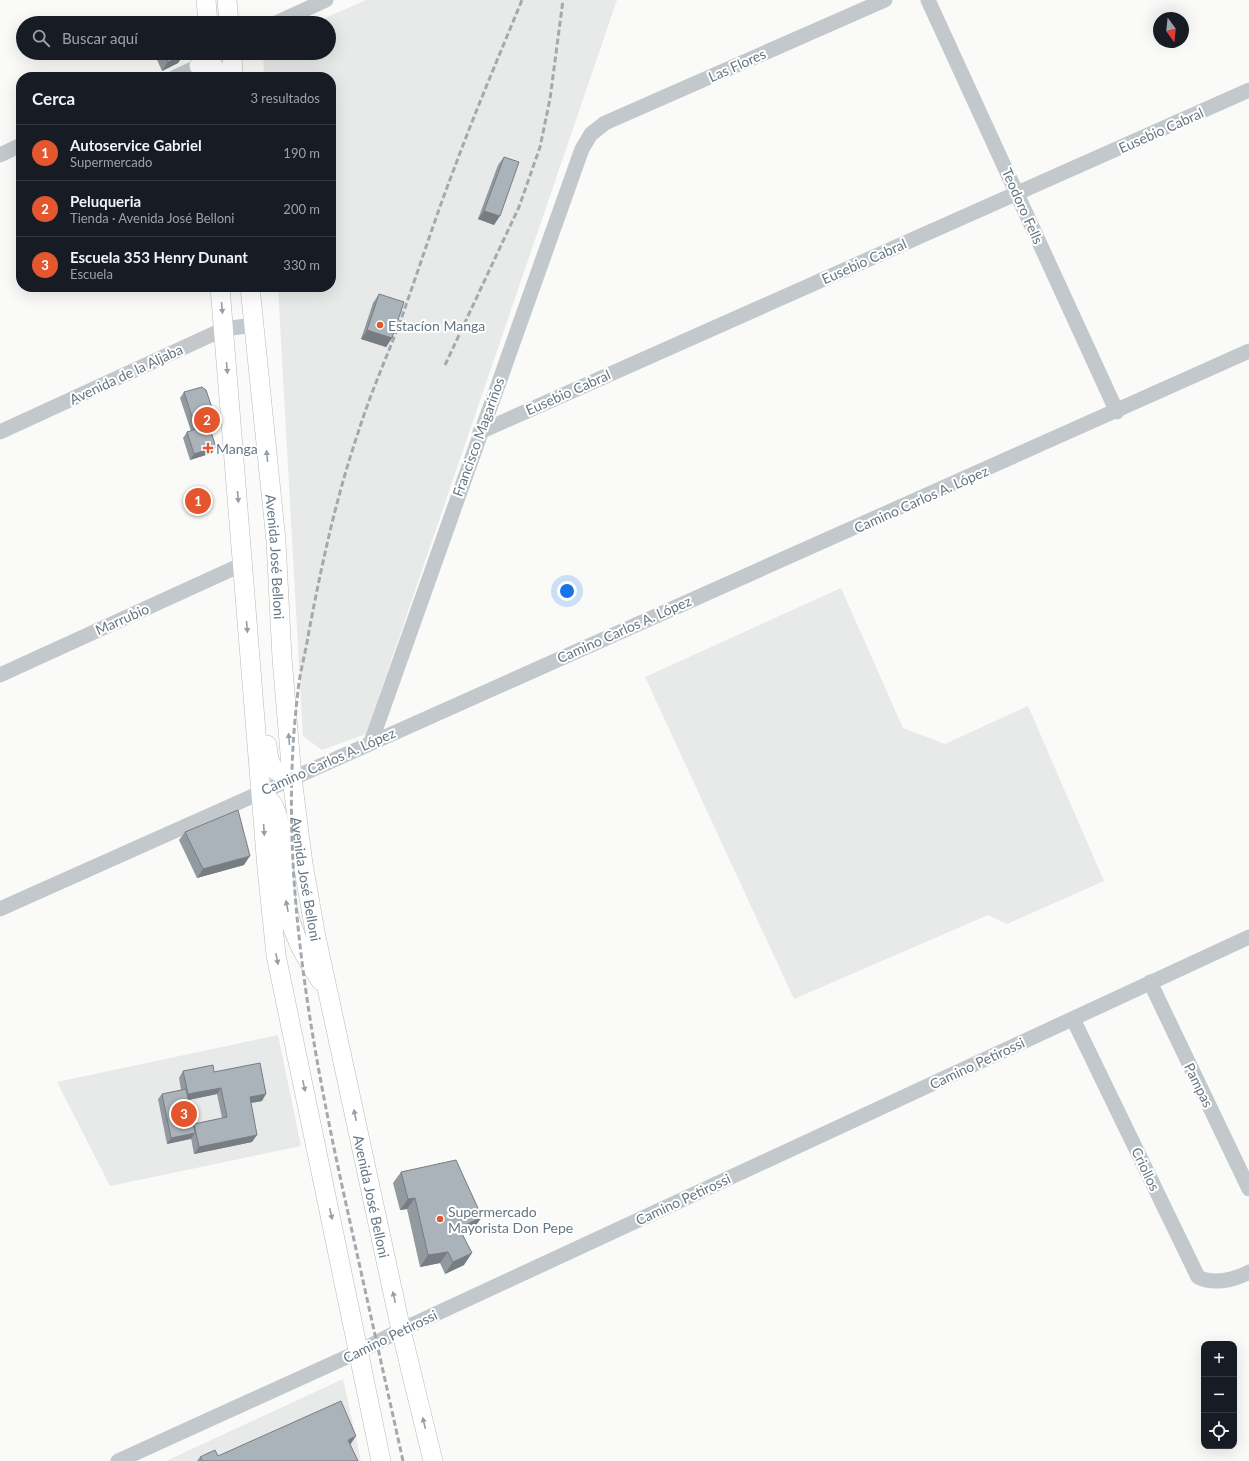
<!DOCTYPE html>
<html lang="es">
<head>
<meta charset="utf-8">
<style>
	:root { --surface:#171b24; --page:#242831; --text:#f1f3f6; --muted:#9ea1a6; --line:#363941; --accent:#e4572e }
	body { margin:0; font-family:Lato,sans-serif; background:var(--page); color:var(--text) }
	.controls { position:absolute; right:12px; bottom:12px; display:grid; overflow:hidden; border-radius:8px; box-shadow:0 4px 16px #0002 }
	.controls button { width:36px; height:36px; display:grid; place-items:center; padding:0; border:0; border-bottom:1px solid var(--line); background:var(--surface); color:var(--text); font:20px sans-serif }
	.compass { position:absolute; left:1153px; top:12px; width:36px; height:36px; border-radius:50%; background:var(--surface); box-shadow:0 4px 16px #0002; rotate:165deg }
	.you { position:absolute; left:567px; top:591px; width:14px; height:14px; margin:-10px; border:3px solid #fff; border-radius:50%; background:#1a73e8; box-shadow:0 0 0 6px #1a73e833 }
	.badge { display:grid; place-items:center; width:26px; height:26px; border-radius:50%; background:var(--accent); color:#fff; font-size:13px; font-weight:700 }
	.pin { position:absolute; translate:-50% -50%; border:2px solid #fff; box-shadow:0 1px 4px #0006 }
	.list { margin:0; padding:0; list-style:none }
	h2 { display:flex; justify-content:space-between; align-items:center; height:52px; margin:0; padding:0 16px; font-size:17px }
	h2 small { font-size:13px; font-weight:400; color:var(--muted) }
	.list li { display:grid; grid-template-columns:26px 1fr auto; gap:12px; align-items:center; box-sizing:border-box; height:56px; padding:0 16px; border-top:1px solid var(--line) }
	.list b { display:block; font-size:15px; white-space:nowrap }
	.list p { margin:0; font-size:13px; white-space:nowrap; color:var(--muted) }
	.list em { font-size:13px; font-style:normal; color:var(--muted) }
	.icon { flex:none; width:22px; height:22px; fill:none; stroke:currentColor; stroke-width:2; stroke-linecap:round; stroke-linejoin:round }
	.map { position:relative; flex:none; width:1249px; height:1461px; overflow:hidden }
	.search { position:absolute; background:var(--surface); box-shadow:0 4px 16px #0002; left:16px; top:16px; width:320px; height:44px; display:flex; align-items:center; gap:10px; box-sizing:border-box; padding:0 14px; border-radius:22px; color:var(--muted); font-size:15px }
	.panel { position:absolute; background:var(--surface); box-shadow:0 4px 16px #0002; left:16px; top:72px; width:320px; height:220px; border-radius:16px }
	.map>svg:first-child { display:block }
</style>
</head>
<body>
<div class="map">
<svg width="1249" height="1461" viewBox="0 0 1249 1461">
	<rect width="100%" height="100%" fill="#fafaf8"/>
	<path fill="#e8e9e9" d="M366 0H617L366 734 322 750 303 736 278 287H331V77H264L263 53H329V23H314Z
		M841 588 903 728 945 744 1028 706 1104 881 1007 924 988 915 794 999 645 677Z
		M278 1035 301 1146 110 1186 57 1082Z
		M343 1379 361 1461H166Z"/>
	<g fill="none" stroke-linecap="round" stroke-linejoin="round">
		<g stroke="#b5babe" stroke-width="20">
			<g id="major">
				<path d="M206 0 208 23"/>
				<path d="M227 0 229 23"/>
				<path d="M232 53 233 77"/>
				<path d="M199 66 214 67 220 77"/>
				<path d="M220 287 267 868 276 955 381 1461"/>
				<path id="s1" d="M250 287 276 541 282 658 292 778 303 864 316 937 401 1330 433 1461"/>
				<path d="M267 745C269 767 271 770 292 778"/>
				<path d="M262 792C266 797 271 801 274 807 286 833 281 876 287 907 293 936 305 957 321 981"/>
			</g>
		</g>
		<path stroke="#c3c8cc" stroke-width="15" d="M928 0 1117 412
			M276 23 326 0
			M175 77 199 66 218 53
			M0 155 21 145
			M0 432 224 329 254 325
			M480 432 1249 90
			M0 675 243 564
			M371 742 582 149 591 134 605 123 885 0
			M0 909 1249 351
			M1150 982 1249 1189
			M1073 1019 1198 1277C1214 1285 1234 1280 1249 1272
			M118 1461 360 1351 401 1330 1249 937"/>
		<use href="#major" stroke="#fff" stroke-width="19"/>
		<path stroke="#a2aab0" stroke-width="3" stroke-dasharray="6 3" stroke-linecap="butt" d="M445 365 519 207 540 147 550 99 563 0
			M403 1461C386 1384 369 1308 352 1231 313 1056 276 871 298 691 300 671 306 651 309 631 322 563 336 498 358 433 370 394 387 357 401 319 419 269 435 218 454 169 475 112 499 56 522 0"/>
	</g>
	<path fill="#929a9f" fill-rule="evenodd" d="M154 53H184L178 63 162 71Z
		M504 157 494 225 478 219 498 165Z
		M379 294 392 338 386 347 361 339 373 303Z
		M184 392 215 417 211 423 209 424 212 453 190 460 183 438 187 432 191 431 180 398Z
		M185 832 244 865 197 878 179 840Z
		M183 1071 214 1072 262 1101 251 1103 252 1142 194 1154 191 1138 167 1144 158 1099 162 1094 181 1090 179 1078ZM217 1094 222 1118 194 1124 193 1125 188 1100Z
		M401 1172 474 1228 462 1234 464 1265 445 1274 440 1263 420 1267 407 1209 400 1210 393 1183Z
		M350 1445 358 1461H197L200 1457 218 1456Z"/>
	<path fill="#777d82" d="M184 55 178 63 162 71 168 62Z
		M484 211 500 216 494 225 478 219Z
		M367 330 392 338 386 347 361 339Z
		M215 417 211 423 203 426 207 420Z
		M216 447 212 453 190 460 194 454Z
		M250 856 244 865 197 878 203 869Z
		M221 1088 217 1094 184 1101 188 1094Z
		M266 1094 262 1101 245 1104 250 1097Z
		M195 1133 191 1139 167 1144 171 1138Z
		M257 1135 252 1142 194 1154 199 1147Z
		M415 1198 407 1209 400 1210 408 1199Z
		M482 1217 474 1228 451 1240 459 1228Z
		M448 1252 440 1263 420 1267 428 1255Z
		M472 1253 464 1265 445 1274 453 1262Z
		M356 1436 350 1445 348 1440Z"/>
	<path fill="#aab3b9" stroke="#777d82" d="M185 22H189V23H182Z
		M164 53H184V55L168 62Z
		M504 157 519 162 500 216 484 211Z
		M379 294 404 302 392 338 367 330Z
		M202 387 206 390 215 417 207 420 216 447 194 454 187 432 196 429 184 392Z
		M238 810 250 856 203 869 185 832Z
		M260 1063 266 1094 250 1097 257 1135 199 1147 194 1124 227 1117 221 1088 188 1094 183 1071 213 1065 214 1072Z
		M186 1089 195 1133 171 1138 162 1094Z
		M456 1160 482 1217 459 1228 472 1253 453 1262 448 1252 428 1255 415 1198 408 1199 401 1172Z
		M341 1401 356 1436 348 1440 358 1461H203L200 1457 215 1450 218 1456Z"/>
	<defs><path id="oneway-solid" d="M-6-.8H1V-3.2L6.5 0L1 3.2V.8H-6Z"/></defs>
	<g fill="#939fa8">
		<use href="#oneway-solid" transform="translate(222 308) rotate(85)"/>
		<use href="#oneway-solid" transform="translate(227 368) rotate(85)"/>
		<use href="#oneway-solid" transform="translate(267 456) rotate(-96)"/>
		<use href="#oneway-solid" transform="translate(238 497) rotate(85)"/>
		<use href="#oneway-solid" transform="translate(247 627) rotate(85)"/>
		<use href="#oneway-solid" transform="translate(289 739) rotate(-95)"/>
		<use href="#oneway-solid" transform="translate(264 830) rotate(86)"/>
		<use href="#oneway-solid" transform="translate(287 906) rotate(-101)"/>
		<use href="#oneway-solid" transform="translate(277 959) rotate(79)"/>
		<use href="#oneway-solid" transform="translate(304 1086) rotate(78)"/>
		<use href="#oneway-solid" transform="translate(355 1115) rotate(-102)"/>
		<use href="#oneway-solid" transform="translate(331 1214) rotate(78)"/>
		<use href="#oneway-solid" transform="translate(394 1297) rotate(-102)"/>
		<use href="#oneway-solid" transform="translate(424 1423) rotate(-104)"/>
	</g>
	<g fill="#e4572e" stroke="#fff" stroke-width="1.5">
		<circle cx="380" cy="325" r="4"/>
		<path d="M206 442h4v4h4v4h-4v4h-4v-4h-4v-4h4z"/>
		<circle cx="440" cy="1219" r="4"/>
	</g>
	<g text-anchor="middle" dominant-baseline="central" stroke-width="4" stroke-linejoin="round" paint-order="stroke">
		<g font-size="14" fill="#657683" stroke="#fff">
			<text transform="translate(737 65) rotate(-24)">Las Flores</text>
			<text transform="translate(1161 130) rotate(-24)">Eusebio Cabral</text>
			<text transform="translate(1023 206) rotate(66)">Teodoro Fells</text>
			<text transform="translate(864 261) rotate(-24)">Eusebio Cabral</text>
			<text transform="translate(126 374) rotate(-25)">Avenida de la Aljaba</text>
			<text transform="translate(568 392) rotate(-24)">Eusebio Cabral</text>
			<text transform="translate(478 437) rotate(-70)">Francisco Magariños</text>
			<text transform="translate(921 499) rotate(-24)">Camino Carlos A. López</text>
			<text stroke="none"><textPath href="#s1" startOffset="271">Avenida José Belloni</textPath></text>
			<text transform="translate(122 619) rotate(-24)">Marrubio</text>
			<text transform="translate(624 629) rotate(-24)">Camino Carlos A. López</text>
			<text transform="translate(328 761) rotate(-24)">Camino Carlos A. López</text>
			<text stroke="none"><textPath href="#s1" startOffset="595">Avenida José Belloni</textPath></text>
			<text transform="translate(977 1063) rotate(-25)">Camino Petirossi</text>
			<text transform="translate(1199 1085) rotate(64)">Pampas</text>
			<text transform="translate(1146 1169) rotate(64)">Criollos</text>
			<text stroke="none"><textPath href="#s1" startOffset="919">Avenida José Belloni</textPath></text>
			<text transform="translate(683 1199) rotate(-25)">Camino Petirossi</text>
			<text transform="translate(390 1336) rotate(-26)">Camino Petirossi</text>
		</g>
		<g font-size="14" fill="#657683" stroke="#fff" text-anchor="start">
			<text x="388" y="325">Estacíon Manga</text>
			<text x="216" y="448">Manga</text>
			<text x="448" y="1211">Supermercado<tspan x="448" dy="16">Mayorista Don Pepe</tspan></text>
		</g>
	</g>
</svg>
<div class="controls">
<button>+</button>
<button>−</button>
<button><svg class="icon" aria-label="locate" viewBox="0 0 24 24"><circle cx="12" cy="12" r="6"/><path d="M12 2v4M12 18v4M2 12h4M18 12h4"/></svg></button>
</div>
<svg class="compass" viewBox="-18 -18 36 36"><path d="M0-13l5 13h-10z" fill="#e53935"/><path d="M0 13l5-13h-10z" fill="#9ea1a6"/></svg>
<div class="you"></div>
<div class="pin badge" style="left:198px;top:501px">1</div>
<div class="pin badge" style="left:207px;top:420px">2</div>
<div class="pin badge" style="left:184px;top:1114px">3</div>
<div class="search"><svg class="icon" aria-label="search" viewBox="0 0 24 24"><circle cx="10" cy="10" r="6"/><path d="M15 15l6 6"/></svg>Buscar aquí</div>
<section class="panel">
<h2>Cerca<small>3 resultados</small></h2>
<ul class="list">
<li><span class="badge">1</span><div><b>Autoservice Gabriel</b><p>Supermercado</p></div><em>190 m</em></li>
<li><span class="badge">2</span><div><b>Peluqueria</b><p>Tienda · Avenida José Belloni</p></div><em>200 m</em></li>
<li><span class="badge">3</span><div><b>Escuela 353 Henry Dunant</b><p>Escuela</p></div><em>330 m</em></li>
</ul>
</section>
</div>
</body>
</html>
